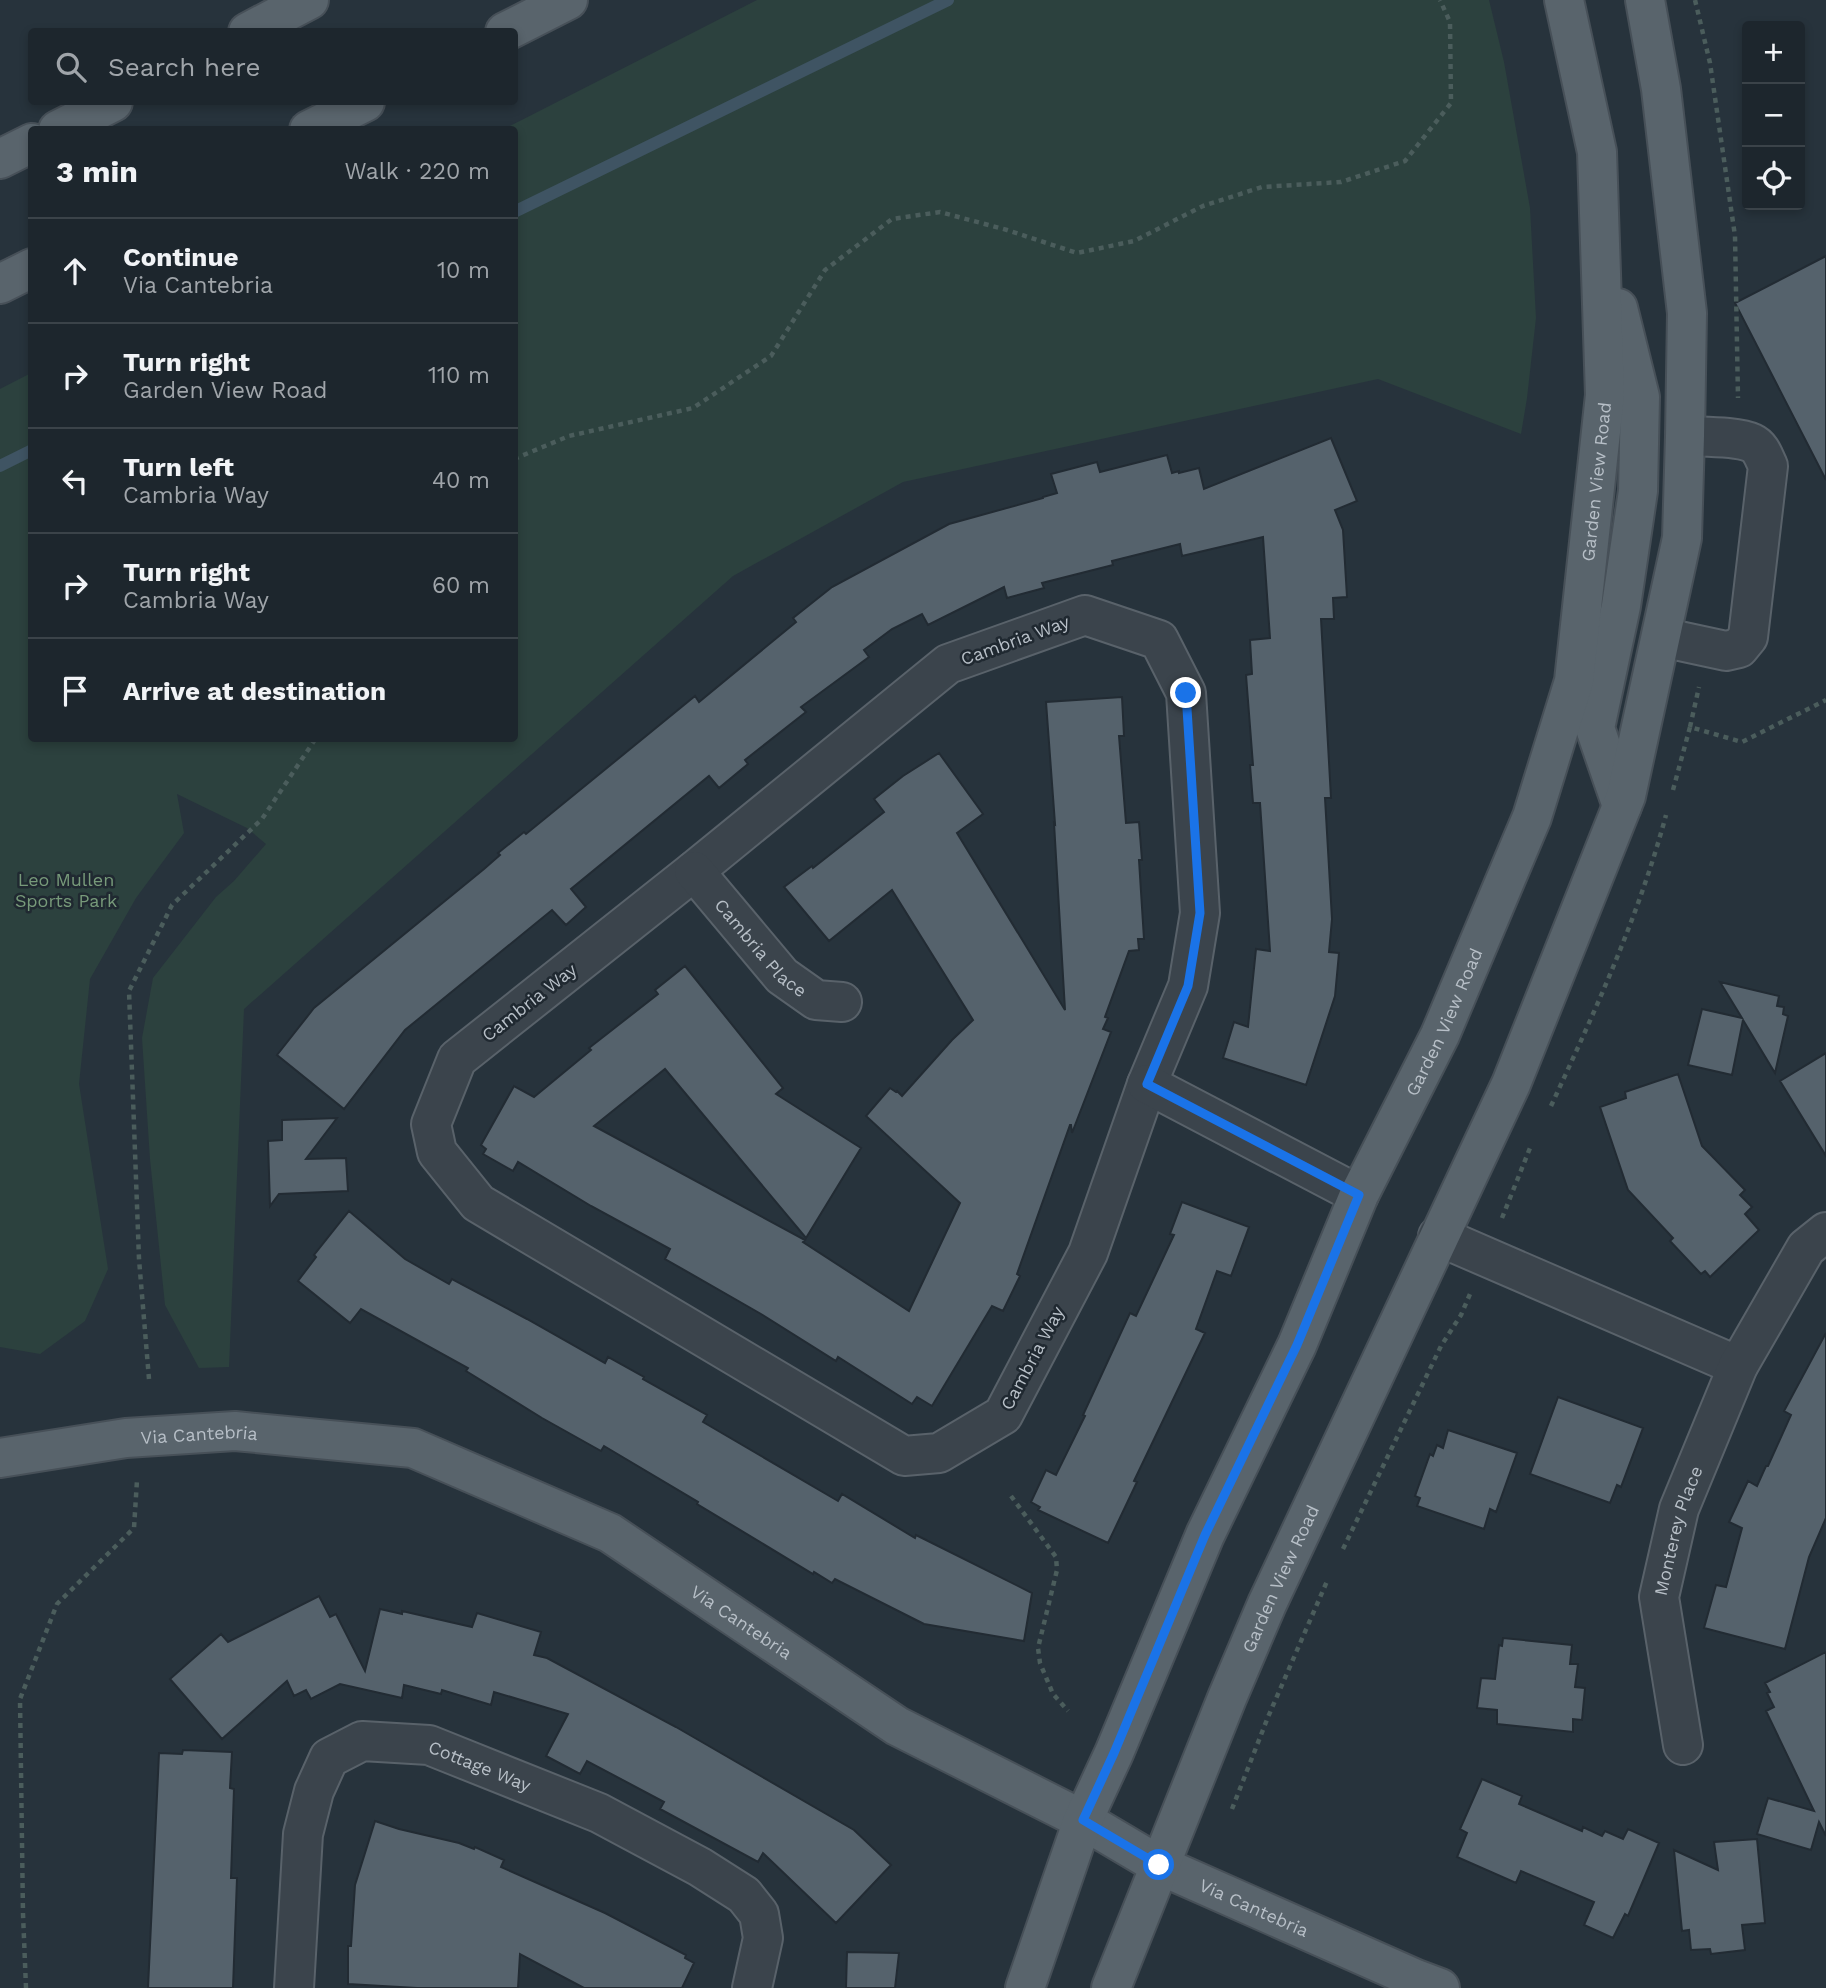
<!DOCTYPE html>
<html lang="en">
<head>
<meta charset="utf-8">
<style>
	:root { --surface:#1d262d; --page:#2a3239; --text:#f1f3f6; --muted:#a0a5aa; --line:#3b4349 }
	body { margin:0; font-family:"Work Sans",sans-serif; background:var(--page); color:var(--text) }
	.controls { position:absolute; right:21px; top:21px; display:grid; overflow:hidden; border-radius:7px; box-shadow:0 4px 10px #0003 }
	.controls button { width:63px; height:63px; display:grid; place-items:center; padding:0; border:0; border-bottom:2px solid var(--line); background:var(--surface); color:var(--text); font:35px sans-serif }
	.stop { position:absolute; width:21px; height:21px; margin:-16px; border:5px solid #1a73e8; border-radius:50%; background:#fff }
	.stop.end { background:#1a73e8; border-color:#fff; box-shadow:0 2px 7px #0008 }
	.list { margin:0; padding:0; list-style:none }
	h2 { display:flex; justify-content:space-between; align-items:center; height:91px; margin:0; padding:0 28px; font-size:30px }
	h2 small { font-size:23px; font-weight:400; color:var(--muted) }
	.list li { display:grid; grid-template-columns:46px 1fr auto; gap:21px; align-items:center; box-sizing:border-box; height:105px; padding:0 28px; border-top:2px solid var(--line) }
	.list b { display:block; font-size:26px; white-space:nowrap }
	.list p { margin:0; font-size:23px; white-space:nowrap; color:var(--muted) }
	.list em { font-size:23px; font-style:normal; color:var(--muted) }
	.icon { flex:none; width:38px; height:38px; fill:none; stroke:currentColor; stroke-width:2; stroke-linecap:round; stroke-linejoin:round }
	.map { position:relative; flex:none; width:1826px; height:1988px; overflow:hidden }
	.search { position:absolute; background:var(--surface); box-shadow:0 4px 10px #0003; left:28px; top:28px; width:490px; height:77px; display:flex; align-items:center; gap:18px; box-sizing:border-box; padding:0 24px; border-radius:7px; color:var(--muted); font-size:26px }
	.panel { position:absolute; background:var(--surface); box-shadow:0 4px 10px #0003; left:28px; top:126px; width:490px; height:616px; border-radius:7px }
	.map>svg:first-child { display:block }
</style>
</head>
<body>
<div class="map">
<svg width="1826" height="1988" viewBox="0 0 1826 1988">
	<rect width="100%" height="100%" fill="#27333c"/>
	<path fill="#2c413e" d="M757 0H1489L1504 62 1530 208 1536 318 1527 398 1521 434 1378 379 903 482 733 576 244 1009 229 1367 199 1368 165 1305 150 1159 142 1038 153 978 216 897 234 881 266 844 247 828 177 794 184 833 136 898 90 979 79 1084 108 1269 85 1321 40 1354 0 1347V389L31 373 32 738H514V130L504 129Z"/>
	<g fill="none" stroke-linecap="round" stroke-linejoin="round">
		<path stroke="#3f5463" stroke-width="12" d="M514 212 948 0
			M0 466 32 450"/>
	</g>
	<path fill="#55626c" stroke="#222b33" stroke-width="2" d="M1826 256V480L1735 303Z
		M1331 438 1357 501 1335 510 1343 530 1347 597 1333 598 1334 619H1321L1331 798H1325L1332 919 1329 952 1339 953 1335 996 1306 1085 1223 1058 1234 1022 1248 1027 1256 949 1270 951 1260 803H1253L1250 765H1253L1246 675 1252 674 1250 640 1270 638 1263 537 1182 556 1180 544 1112 561 1113 565 1042 583 1044 588 1007 598 1004 587 928 625 922 614 892 629 864 650 869 657 801 707 806 712 745 760 748 764 719 788 709 776 571 889 586 907 566 925 552 910 405 1030 344 1109 277 1055 314 1008 484 869 500 855 498 853 524 832 526 834 695 696 699 702 796 622 793 618 832 587 949 524 1043 498V497L1057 493 1051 474 1097 462 1100 472 1167 455 1172 473 1179 471V473L1199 468 1204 489Z
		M1122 697 1124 736H1119L1126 823 1139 822 1142 860H1139L1144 939H1138L1139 950 1129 951 1105 1017 1108 1018 1103 1029 1111 1032 1072 1133 1071 1125H1070L1017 1274 1020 1276 1003 1311 992 1306 932 1406 917 1397 912 1404 838 1357 836 1361 761 1314 665 1259 670 1249 591 1206 518 1162 513 1171 483 1154 486 1149 481 1145 514 1086 534 1097 591 1050 589 1048 658 994 655 990 685 966 783 1088 776 1094 861 1148 806 1238 665 1069 594 1126 805 1240 803 1242 909 1311 960 1203 866 1116 890 1088 896 1092 897 1091 902 1096 952 1040 973 1020 892 890 829 941 784 887 812 866 813 868 884 812 874 799 903 776 939 753 983 814 957 833 1065 1010 1054 823 1055 824 1046 702Z
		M1720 982 1779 996 1777 1006 1784 1007 1783 1014 1788 1016 1775 1073 1743 1020 1732 1075 1688 1065 1702 1009 1742 1018Z
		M1826 1053V1156L1780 1081Z
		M1678 1074 1702 1146 1745 1190 1740 1195 1752 1207 1745 1214 1759 1230 1710 1277 1705 1271 1701 1274 1670 1241 1673 1238 1628 1190 1600 1107 1626 1098 1625 1092Z
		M337 1118 306 1159 346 1158 348 1191 279 1194 270 1206 268 1141 282 1140V1120Z
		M1182 1202 1249 1227 1231 1276 1217 1271 1196 1329 1205 1333 1134 1481 1137 1482 1108 1543 1038 1510 1040 1507 1031 1502 1046 1470 1056 1475 1085 1416 1083 1415 1130 1313 1136 1316 1174 1235 1170 1234Z
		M349 1211 405 1259 449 1284 452 1279 527 1319 605 1363 608 1357 644 1377 643 1379 707 1415 703 1422 838 1501 842 1494 915 1538 916 1535 1032 1593 1024 1641 924 1624 835 1579 832 1583 814 1572 813 1574 697 1504 698 1502 604 1446 601 1451 542 1418 466 1371 468 1368 361 1309 350 1323 298 1281 316 1257 314 1255Z
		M1826 1333V1518L1809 1557 1785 1649 1704 1628 1716 1585 1726 1587 1742 1528 1729 1522 1748 1481 1757 1486 1766 1466H1768L1791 1415 1784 1411Z
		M1558 1397 1643 1428 1621 1487 1617 1485 1610 1503 1530 1474Z
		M1448 1430 1517 1453 1496 1512 1490 1509 1484 1529 1417 1506 1420 1498 1415 1496 1430 1454 1433 1456 1437 1445 1443 1448Z
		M319 1596 330 1617 336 1614 365 1671 380 1609 402 1614V1611L472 1627 477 1613 541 1632 534 1655 547 1658 676 1727 854 1830 891 1865 836 1923 763 1853 758 1862 660 1809 664 1802 587 1761 580 1774 546 1756 568 1714 494 1692 491 1705 442 1690 441 1694 404 1685 402 1698 340 1684 311 1699 306 1690 294 1696 287 1681 222 1739 170 1679 221 1634 228 1642Z
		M1503 1638 1572 1645 1570 1664H1578L1575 1687 1585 1688 1582 1720 1573 1719V1732L1497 1724V1710L1477 1708 1481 1678 1495 1679 1499 1645 1502 1646Z
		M1826 1652V1836L1819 1822 1811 1850 1757 1834 1768 1798 1814 1811 1766 1711 1774 1707 1767 1693 1770 1692 1765 1683Z
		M183 1750 232 1752 230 1788 234 1789 231 1878H237L233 1988H148L159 1753 182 1754Z
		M1482 1779 1522 1796 1519 1804 1582 1831 1583 1827 1602 1836 1605 1831 1623 1839 1628 1829 1659 1843 1628 1916 1625 1914 1613 1938 1584 1925 1594 1902 1521 1871 1516 1883 1457 1857 1467 1833 1460 1829Z
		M375 1821 399 1829 459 1843 474 1849 475 1847 504 1860 501 1867 605 1913 686 1955 685 1958 694 1963 682 1988H584L520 1954 518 1988H417L348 1984V1946H351L355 1885Z
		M1757 1839 1765 1923 1742 1925 1745 1950 1711 1954 1710 1949 1691 1950 1689 1930 1682 1931 1674 1850 1718 1870 1714 1842Z
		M847 1952 899 1953 895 1988H846Z"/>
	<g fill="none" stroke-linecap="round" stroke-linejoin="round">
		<g stroke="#59626a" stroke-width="42">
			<g id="minor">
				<path d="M1085 615 1159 640 1186 693 1200 913 1188 986 1147 1084 1088 1253 1003 1415 939 1453 904 1456 478 1203 437 1152 431 1124 457 1059 694 871 948 664Z"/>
				<path d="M1661 637 1726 651 1739 648 1748 637 1768 466C1764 458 1761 447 1752 443 1738 436 1702 437 1685 436"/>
				<path id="s1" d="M694 871 782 976 816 1000 842 1002"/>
				<path d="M1147 1084 1359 1195"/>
				<path d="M1438 1236 1738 1366"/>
				<path id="s2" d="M1683 1745 1659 1597 1679 1509 1738 1366 1806 1248 1826 1232"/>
				<path id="s3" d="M294 1988 303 1834 314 1791 329 1758 362 1741 429 1745 599 1813 700 1867 744 1895 759 1914 763 1938 752 1988"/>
			</g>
		</g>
		<g stroke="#475058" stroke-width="42">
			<g id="major">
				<path d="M248 32 309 0"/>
				<path d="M505 32 568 0"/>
				<path d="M58 130 113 102"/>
				<path d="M309 130 365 102"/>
				<path d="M0 159 32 143"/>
				<path d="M0 284 32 268"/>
				<path d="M1618 308 1640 397 1638 491 1621 606 1595 728 1622 806"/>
				<path id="s4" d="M0 1458 126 1438 235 1431 413 1448 610 1533 897 1726 1083 1820 1159 1865 1416 1979 1440 1988"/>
				<path id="s5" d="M1025 1988 1083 1820 1114 1753 1205 1535 1297 1345 1359 1195 1440 1035 1532 817 1574 681 1605 395 1597 152 1564 0"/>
				<path id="s6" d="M1111 1988 1227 1698 1267 1604 1511 1084 1626 796 1682 538 1685 436 1687 313 1661 89 1645 0"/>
			</g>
		</g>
		<path stroke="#4b5d5c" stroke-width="4.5" stroke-dasharray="5 5" stroke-linecap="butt" d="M1695 0 1710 63 1735 236 1738 398
			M514 459 569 436 693 408 771 356 825 270 892 219 940 212 1007 230 1077 253 1134 241 1203 206 1262 187 1341 182 1405 161 1451 103 1450 22 1440 0
			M1690 727 1699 687
			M1673 790 1690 727 1742 742 1826 700
			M1551 1106C1595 1011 1639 916 1666 815
			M1502 1218 1530 1148
			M149 1379 139 1259 129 991 172 905 262 819 316 738
			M1011 1496 1056 1557 1057 1570 1038 1648 1040 1663 1053 1694 1068 1711
			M1343 1549 1441 1346 1461 1315 1470 1294
			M1232 1809 1268 1717 1328 1579
			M26 1988 23 1914 20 1699 57 1604 134 1528 137 1480"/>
		<use href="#minor" stroke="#3b444c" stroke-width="38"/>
		<use href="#major" stroke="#59646c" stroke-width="38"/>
	</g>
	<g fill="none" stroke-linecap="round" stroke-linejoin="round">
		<path stroke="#1a73e8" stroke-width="9" d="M1159 1865 1083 1820 1114 1753 1205 1535 1297 1345 1359 1195 1147 1084 1188 986 1200 913 1186 693"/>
	</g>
	<g text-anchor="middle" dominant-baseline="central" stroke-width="5" stroke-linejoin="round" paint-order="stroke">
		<g font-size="18" fill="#b7bfc7" stroke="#202931">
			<text stroke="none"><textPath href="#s5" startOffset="1620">Garden View Road</textPath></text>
			<text transform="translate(1015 640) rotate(-20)">Cambria Way</text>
			<text stroke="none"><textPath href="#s1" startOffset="102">Cambria Place</textPath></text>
			<text transform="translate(529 1002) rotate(-38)">Cambria Way</text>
			<text stroke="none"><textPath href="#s5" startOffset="1054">Garden View Road</textPath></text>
			<text transform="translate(1032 1358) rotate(-62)">Cambria Way</text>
			<text stroke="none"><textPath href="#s4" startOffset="201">Via Cantebria</textPath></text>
			<text stroke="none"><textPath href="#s2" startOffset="219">Monterey Place</textPath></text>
			<text stroke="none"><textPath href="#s6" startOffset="443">Garden View Road</textPath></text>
			<text stroke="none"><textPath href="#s4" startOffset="789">Via Cantebria</textPath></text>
			<text stroke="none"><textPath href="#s3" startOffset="394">Cottage Way</textPath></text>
			<text stroke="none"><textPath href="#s4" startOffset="1377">Via Cantebria</textPath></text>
		</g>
		<g font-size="18" fill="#779a7a" stroke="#202931">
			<text x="66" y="879">Leo Mullen<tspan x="66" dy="21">Sports Park</tspan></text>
		</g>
	</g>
</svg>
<div class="controls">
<button>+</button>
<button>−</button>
<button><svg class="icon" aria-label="locate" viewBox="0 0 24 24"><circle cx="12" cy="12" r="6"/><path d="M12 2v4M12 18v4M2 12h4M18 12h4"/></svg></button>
</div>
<div class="stop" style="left:1159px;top:1865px"></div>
<div class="stop end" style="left:1186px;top:693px"></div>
<div class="search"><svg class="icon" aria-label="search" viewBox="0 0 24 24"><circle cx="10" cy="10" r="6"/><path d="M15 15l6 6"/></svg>Search here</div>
<section class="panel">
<h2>3 min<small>Walk · 220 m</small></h2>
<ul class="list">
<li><svg class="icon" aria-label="ahead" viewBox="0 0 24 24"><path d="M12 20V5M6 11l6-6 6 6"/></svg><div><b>Continue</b><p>Via Cantebria</p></div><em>10 m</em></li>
<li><svg class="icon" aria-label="right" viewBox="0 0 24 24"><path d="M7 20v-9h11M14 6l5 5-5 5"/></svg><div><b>Turn right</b><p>Garden View Road</p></div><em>110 m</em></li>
<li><svg class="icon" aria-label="left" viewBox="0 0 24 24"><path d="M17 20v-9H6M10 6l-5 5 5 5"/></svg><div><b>Turn left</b><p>Cambria Way</p></div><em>40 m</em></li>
<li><svg class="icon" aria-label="right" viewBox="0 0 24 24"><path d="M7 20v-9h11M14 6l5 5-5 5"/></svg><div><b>Turn right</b><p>Cambria Way</p></div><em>60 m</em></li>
<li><svg class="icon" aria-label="arrive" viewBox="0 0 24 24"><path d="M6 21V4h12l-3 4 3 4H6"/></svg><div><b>Arrive at destination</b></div></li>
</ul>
</section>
</div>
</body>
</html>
